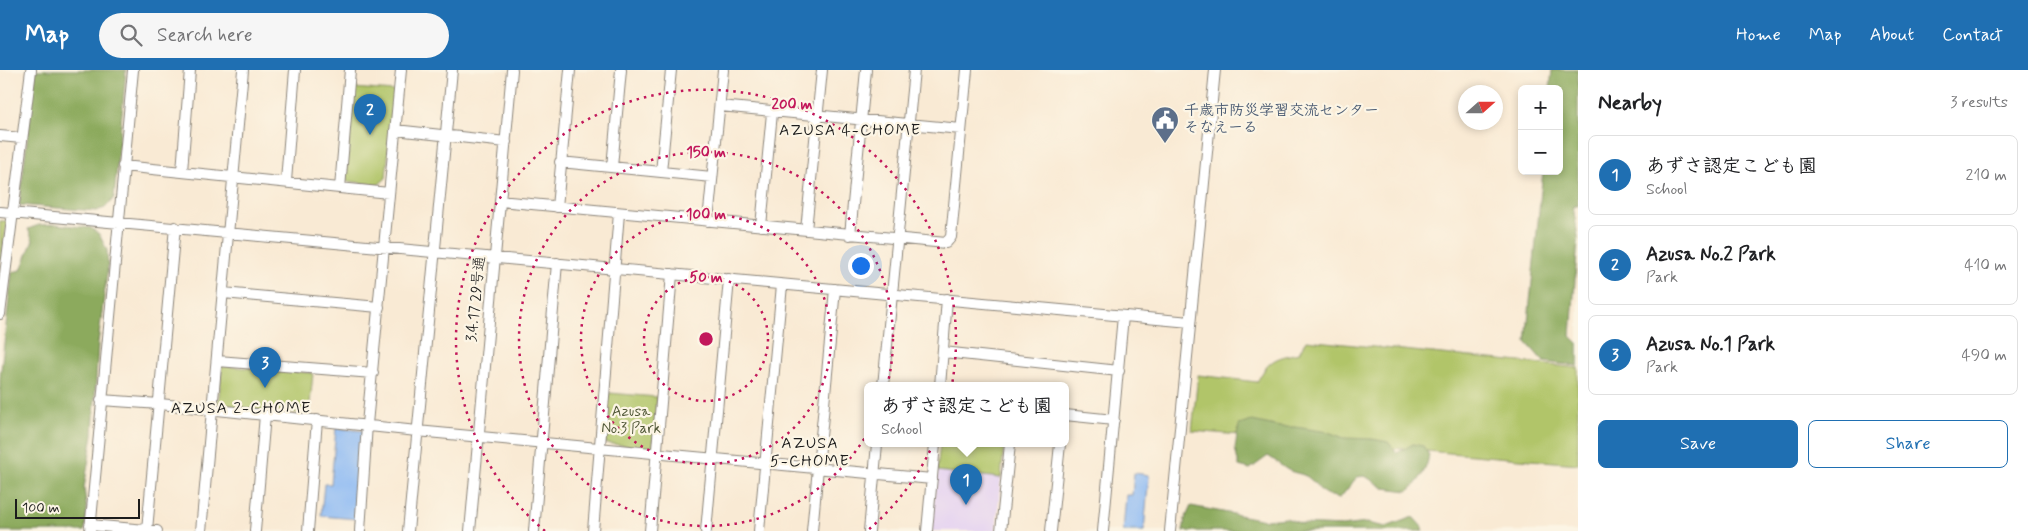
<!DOCTYPE html>
<html lang="en">
<head>
<meta charset="utf-8">
<style>
	:root { --surface:#fff; --page:#f6f6f6; --text:#202124; --muted:#757577; --line:#e0e0e0; --accent:#1f6fb2 }
	body { margin:0; font-family:Mynerve,"Klee One",sans-serif; background:var(--page); color:var(--text) }
	.controls { position:absolute; right:15px; top:15px; display:grid; overflow:hidden; border-radius:8px; box-shadow:0 2px 8px #0003 }
	.controls button { width:45px; height:45px; display:grid; place-items:center; padding:0; border:0; border-bottom:1px solid var(--line); background:var(--surface); color:var(--text); font:25px sans-serif }
	.compass { position:absolute; left:1458px; top:15px; width:45px; height:45px; border-radius:50%; background:var(--surface); box-shadow:0 2px 8px #0003; rotate:69deg }
	.scale { position:absolute; left:15px; bottom:12px; width:125px; box-sizing:border-box; padding-left:5px; border:2px solid #1c1c1c; border-top:0; font-size:14px; line-height:18px; white-space:nowrap; color:#1c1c1c; -webkit-text-stroke:4px #fcf5e5; paint-order:stroke }
	.you { position:absolute; left:860px; top:195px; width:18px; height:18px; margin:-12px; border:4px solid #fff; border-radius:50%; background:#1a73e8; box-shadow:0 0 0 8px #1a73e833 }
	.badge { display:grid; place-items:center; width:32px; height:32px; border-radius:50%; background:var(--accent); color:#fff; font-size:16px; font-weight:700 }
	.pin { position:absolute; translate:-50% -41px; filter:drop-shadow(0 1px 2px #0008) }
	.pin::after { content:''; position:absolute; top:26px; width:18px; height:15px; background:inherit; clip-path:polygon(0 0,100% 0,50% 100%) }
	.popup { position:absolute; left:864px; top:312px; width:205px; height:65px; box-sizing:border-box; display:grid; place-content:center; border-radius:8px; background:var(--surface); filter:drop-shadow(0 1px 4px #0005); font-size:16px; white-space:nowrap; color:var(--muted) }
	.popup b { font-size:19px; color:var(--text) }
	.popup::after { content:''; position:absolute; left:50%; top:100%; margin-left:-10px; border:10px solid transparent; border-top-color:var(--surface) }
	.list { margin:0; padding:0; list-style:none }
	h2 { display:flex; justify-content:space-between; align-items:center; height:65px; margin:0; padding:0 20px; font-size:21px }
	h2 small { font-size:16px; font-weight:400; color:var(--muted) }
	.list li { display:grid; grid-template-columns:32px 1fr auto; gap:15px; align-items:center; box-sizing:border-box; height:80px; margin:0 10px 10px; padding:0 10px; border:1px solid var(--line); border-radius:8px }
	.list b { display:block; font-size:19px; white-space:nowrap }
	.list p { margin:0; font-size:16px; white-space:nowrap; color:var(--muted) }
	.list em { font-size:16px; font-style:normal; color:var(--muted) }
	.actions { display:flex; gap:10px; padding:15px 20px }
	.actions a { flex:1; padding:11px 0; border:1px solid var(--accent); border-radius:8px; text-align:center; font-size:18px; color:var(--accent) }
	.actions .main { background:var(--accent); color:#fff }
	.icon { flex:none; width:28px; height:28px; fill:none; stroke:currentColor; stroke-width:2; stroke-linecap:round; stroke-linejoin:round }
	.map { position:relative; flex:none; width:1578px; height:461px; overflow:hidden }
	header { display:flex; align-items:center; gap:30px; box-sizing:border-box; height:70px; padding:0 25px; background:var(--accent); color:#fff }
	header strong { font-size:24px }
	nav { display:flex; gap:28px; margin-inline-start:auto; font-size:18px }
	.search { width:350px; height:45px; background:var(--page); display:flex; align-items:center; gap:12px; box-sizing:border-box; padding:0 18px; border-radius:28px; color:var(--muted); font-size:19px }
	main { display:flex }
	aside { flex:1; background:var(--surface) }
	.map>svg:first-child { display:block }
</style>
</head>
<body>
<header>
<strong>Map</strong>
<div class="search"><svg class="icon" aria-label="search" viewBox="0 0 24 24"><circle cx="10" cy="10" r="6"/><path d="M15 15l6 6"/></svg>Search here</div>
<nav><a>Home</a><a>Map</a><a>About</a><a>Contact</a></nav>
</header>
<main>
<div class="map">
<svg width="1578" height="461" viewBox="0 0 1578 461">
	<rect width="100%" height="100%" fill="#fcf5e5"/>
	<filter id="ink" filterUnits="userSpaceOnUse"><feTurbulence type="fractalNoise" baseFrequency=".02" numOctaves="2"/><feDisplacementMap in="SourceGraphic" scale="10" xChannelSelector="R" yChannelSelector="G"/><feConvolveMatrix kernelMatrix="1 2 1 2 8 2 1 2 1" color-interpolation-filters="sRGB"/></filter>
	<filter id="wash" filterUnits="userSpaceOnUse"><feTurbulence type="fractalNoise" baseFrequency=".0096" numOctaves="4" result="noise"/><feDisplacementMap in="SourceGraphic" scale="20" xChannelSelector="R" yChannelSelector="G"/><feGaussianBlur stdDeviation="1.12" result="paint"/><feColorMatrix in="noise" values="0 0 0 0 0 0 0 0 0 0 0 0 0 0 0 0 0 1.4 0 .05"/><feComposite in="paint" operator="in"/></filter>
	<g filter="url(#wash)">
		<rect width="100%" height="100%" fill="#f9ead4"/>
		<path fill="#e5d3f1" d="M937 401 1001 408 996 461H931Z"/>
		<path fill="#b1c569" stroke="#667042" d="M353 18 394 21 386 108 378 115 346 111Z
			M0 151H7L2 189H0Z
			M1306 270 1578 298V394L1192 361 1198 305 1257 312C1269 290 1274 288 1299 283Z
			M222 296 313 303 309 344 218 336Z
			M609 323 657 327 653 379 604 373Z
			M940 374H1004L1001 408 937 401Z"/>
		<path fill="#8caa5d" stroke="#54633c" d="M36 0H126L114 128 105 138 96 141 19 135Z
			M1552 0H1578V136H1573L1578 168 1571 266 1578 273V296L1544 292 1526 272 1543 101H1559V19H1550Z
			M55 154 91 158 99 164 107 180 108 196 98 273 93 364 84 418 87 441 85 459 84 461H0V309L12 202 21 200 33 170 28 159 39 155Z
			M1252 351 1280 357H1295L1328 362 1344 368 1372 369 1388 372 1397 383 1413 374 1423 376 1429 385C1427 399 1419 413 1408 421L1384 418 1365 406 1357 407 1340 428C1319 424 1323 421 1310 409 1304 403 1295 404 1288 400 1281 396 1275 390 1268 386L1250 399 1239 396 1235 378 1239 355Z
			M1191 436 1265 450 1286 448 1302 454 1342 456 1367 453 1386 457 1413 447 1422 457 1423 461H1183L1185 449Z"/>
		<path fill="#89b8f4" stroke="#526a88" d="M336 358 364 361 356 449 321 446 324 414H331Z
			M1134 403 1149 405 1144 461H1123L1126 425H1132Z"/>
	</g>
	<g filter="url(#ink)">
		<g fill="none" stroke-linecap="round" stroke-linejoin="round">
			<g stroke="#8a8378" stroke-width="12">
				<path id="minor" d="M720 36 961 59
					M395 60 506 72
					M0 66 22 68
					M560 92 712 107
					M123 96 389 123
					M612 97 621 0
					M182 101 190 0
					M661 102 671 0
					M286 111 295 0
					M340 118 350 0
					M500 131 946 173 951 167 967 0
					M557 137 570 0
					M0 142 1190 252
					M708 151 723 0
					M761 156 772 43
					M806 160 822 0
					M850 165 866 0
					M223 223 379 237
					M0 244 31 0
					M943 282 1119 301
					M218 291 373 303
					M883 316 914 0
					M940 316 947 229
					M101 330 160 334 417 361 932 409
					M1065 345 1114 350
					M90 455 157 461
					M147 460 175 157
					M90 461 133 0
					M201 461 243 0
					M255 461 265 345
					M308 461 317 350
					M360 461 367 354 401 0
					M408 461 452 0
					M470 461 512 0
					M534 461 557 193
					M593 461 619 143
					M650 461 672 204
					M706 461 729 209
					M759 461 782 215
					M812 461 835 219
					M869 461 877 374
					M927 461 935 374
					M1001 461 1010 374
					M1051 461 1060 374
					M1103 461 1123 246
					M1170 461 1215 0"/>
			</g>
			<use href="#minor" stroke="#fff" stroke-width="10"/>
		</g>
	</g>
	<g fill="none" stroke="#c2185b" stroke-width="2.5" stroke-dasharray="2.5 5">
		<circle cx="706" cy="269" r="62"/>
		<circle cx="706" cy="269" r="125"/>
		<circle cx="706" cy="269" r="187"/>
		<path d="M545 461A250 250 0 1 1 867 461"/>
	</g>
	<defs>
		<g id="civic-pin" transform="scale(1.4375)"><path d="M0 17L-7.5 6A9.5 9.5 0 1 1 7.5 6Z" fill="#5c6f8a" stroke="#fcf5e5"/><path d="M-.6-6.5H3V-4.5H.6V-3L4-1V1h2V6H-6V1h2V-1L-.6-3ZM-1.2 2.5V6h2.4V2.5Z" fill="#fff"/></g>
	</defs>
	<g fill-rule="evenodd">
		<use href="#civic-pin" x="1165" y="50"/>
	</g>
	<g text-anchor="middle" dominant-baseline="central" stroke-width="4.5" stroke-linejoin="round" paint-order="stroke">
		<g font-size="15" font-weight="bold" fill="#4e5e75" stroke="#fcf5e5" text-anchor="start">
			<text x="1184" y="41">千歳市防災学習交流センター<tspan x="1184" dy="17">そなえーる</tspan></text>
		</g>
		<g font-size="15" fill="#1c1c1c" stroke="#fcf5e5">
			<text transform="translate(476 229) rotate(-84)">3.4.17 29号通</text>
		</g>
		<g font-size="15" fill="#505737" stroke="#fcf5e5">
			<text x="631" y="342">Azusa<tspan x="631" dy="17">No.3 Park</tspan></text>
		</g>
		<g font-size="16" letter-spacing="1" fill="#1c1c1c" stroke="#fcf5e5">
			<text x="850" y="60">AZUSA 4-CHOME</text>
			<text x="241" y="338">AZUSA 2-CHOME</text>
			<text x="810" y="373">AZUSA<tspan x="810" dy="18">5-CHOME</tspan></text>
		</g>
	</g>
	<circle cx="706" cy="269" r="8" fill="#c2185b" stroke="#fcf5e5" stroke-width="2.5"/>
	<g font-size="15" text-anchor="middle" font-weight="bold" fill="#c2185b" stroke="#fcf5e5" stroke-width="4.5" stroke-linejoin="round" paint-order="stroke">
		<text x="792" y="39">200 m</text>
		<text x="706" y="87">150 m</text>
		<text x="706" y="149">100 m</text>
		<text x="706" y="212">50 m</text>
	</g>
</svg>
<div class="controls">
<button>+</button>
<button>−</button>
</div>
<svg class="compass" viewBox="-18 -18 36 36"><path d="M0-13l5 13h-10z" fill="#e53935"/><path d="M0 13l5-13h-10z" fill="#757577"/></svg>
<div class="scale">100 m</div>
<div class="you"></div>
<div class="pin badge" style="left:966px;top:435px">1</div>
<div class="popup"><b>あずさ認定こども園</b>School</div>
<div class="pin badge" style="left:370px;top:65px">2</div>
<div class="pin badge" style="left:265px;top:318px">3</div>
</div>
<aside>
<h2>Nearby<small>3 results</small></h2>
<ul class="list">
<li><span class="badge">1</span><div><b>あずさ認定こども園</b><p>School</p></div><em>210 m</em></li>
<li><span class="badge">2</span><div><b>Azusa No.2 Park</b><p>Park</p></div><em>410 m</em></li>
<li><span class="badge">3</span><div><b>Azusa No.1 Park</b><p>Park</p></div><em>490 m</em></li>
</ul>
<div class="actions"><a class="main">Save</a><a>Share</a></div>
</aside>
</main>
</body>
</html>
